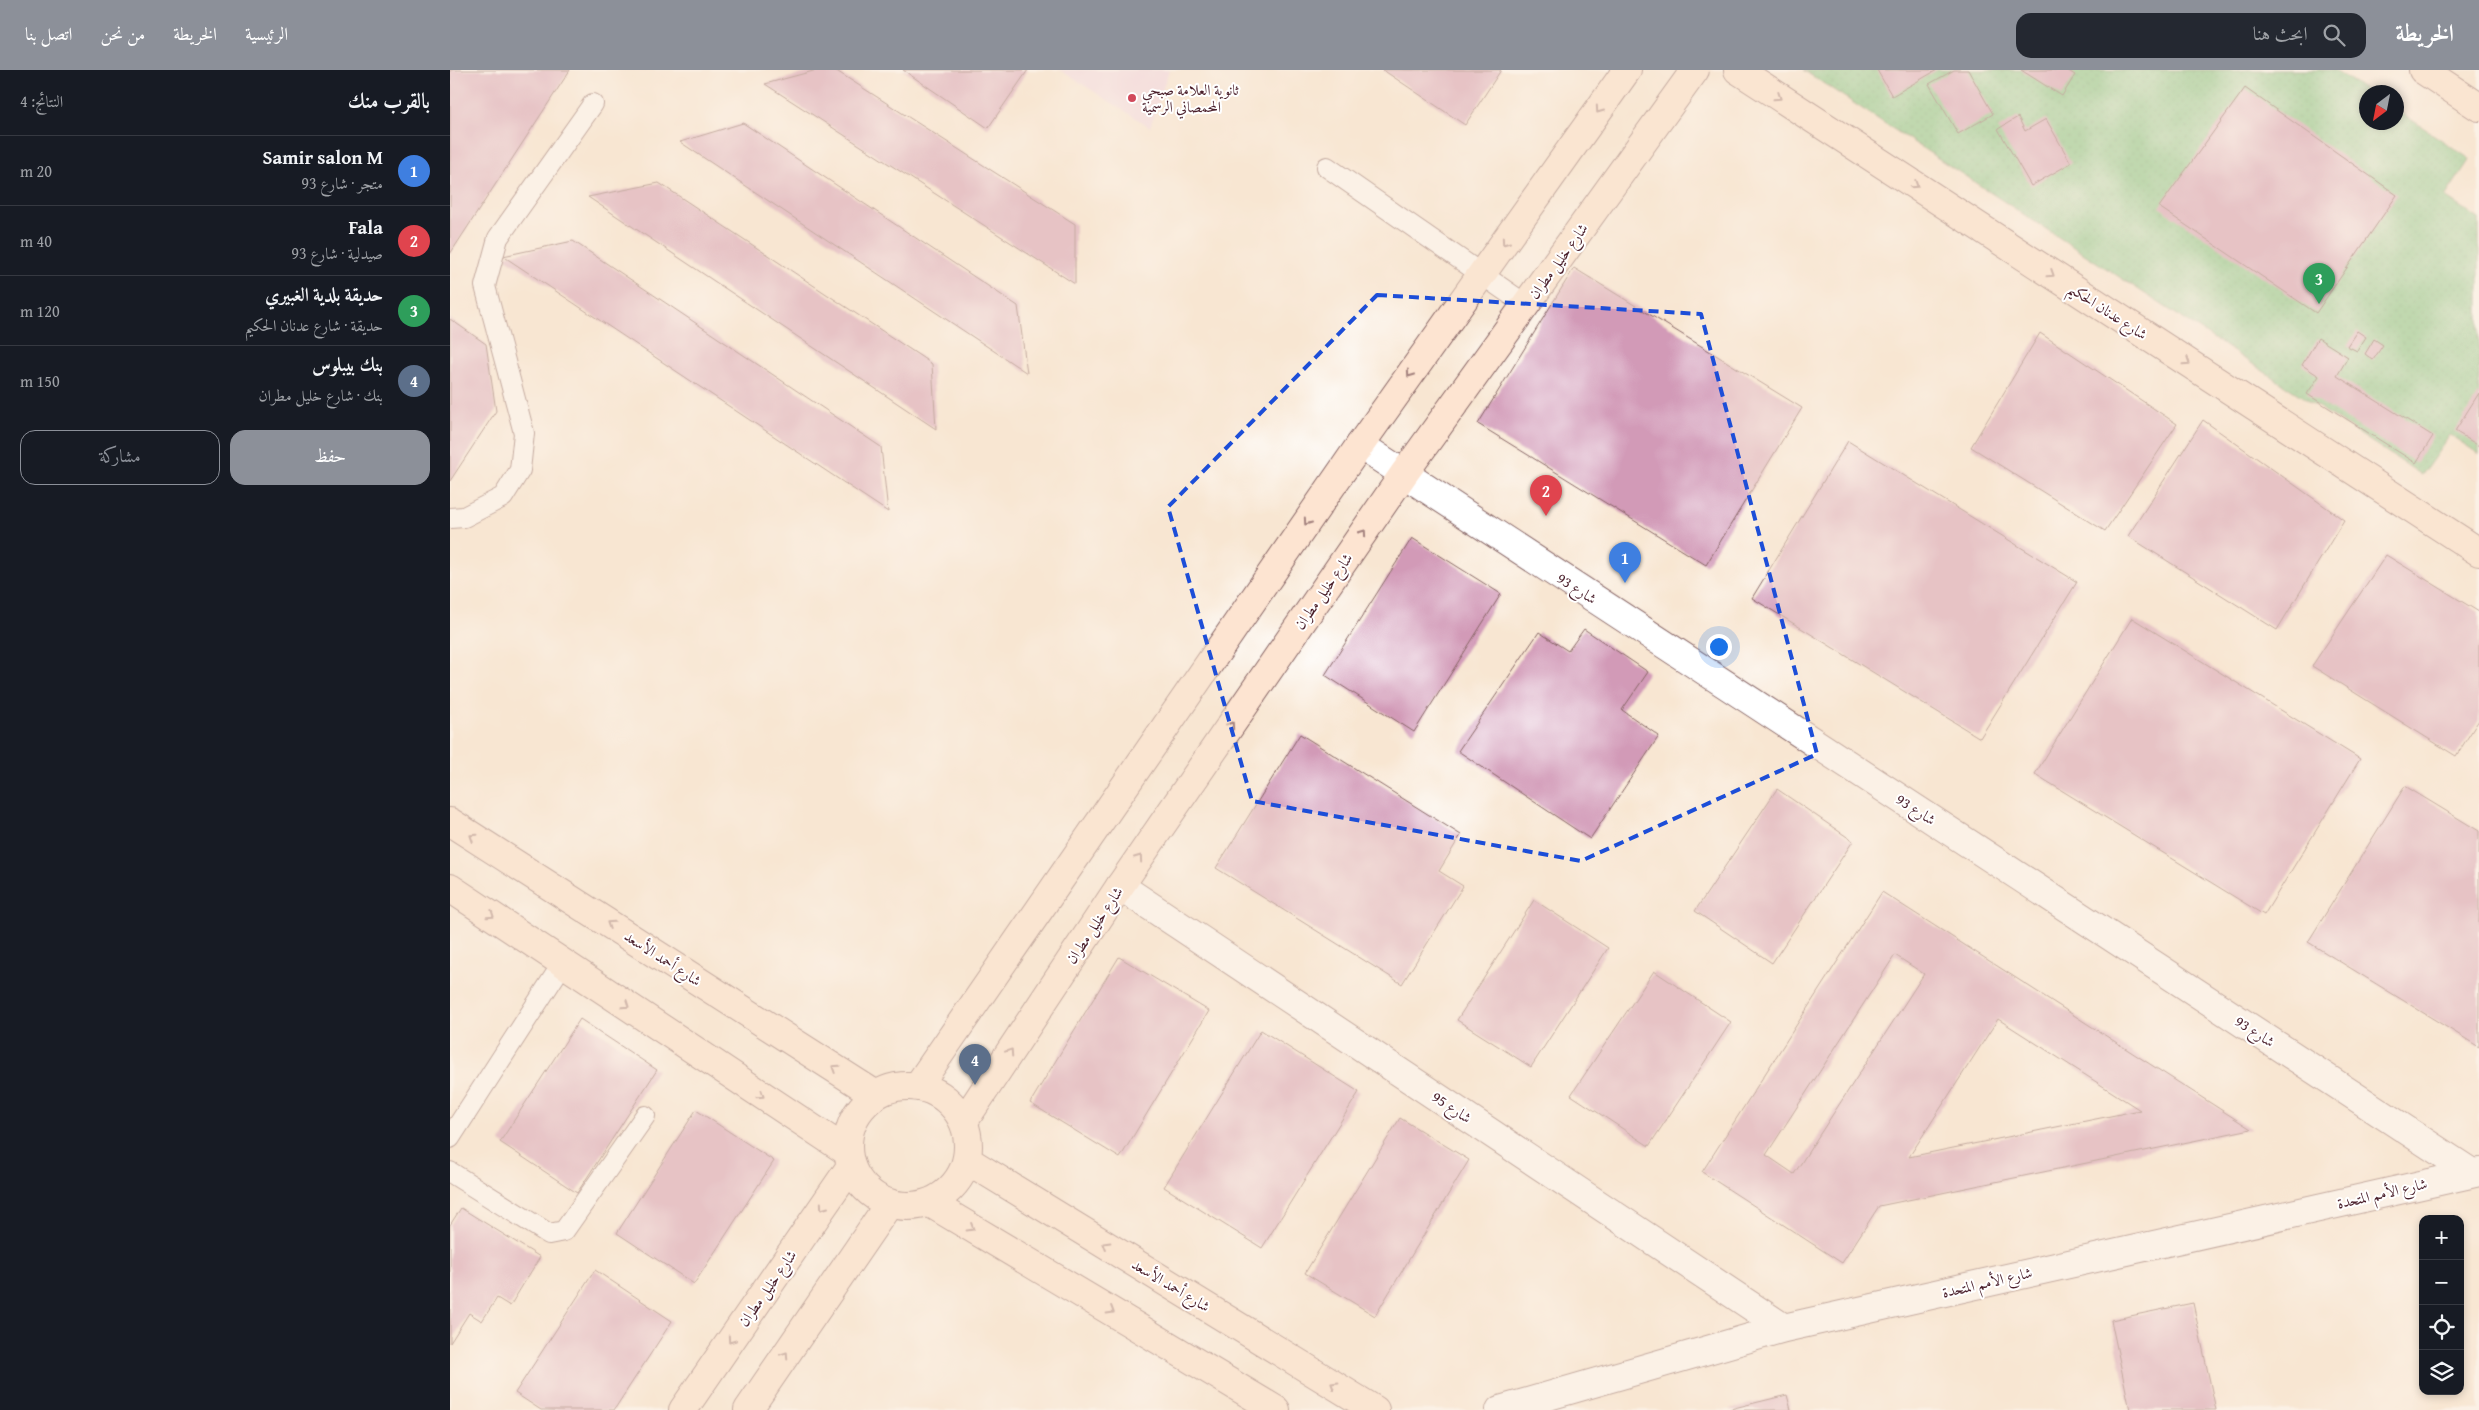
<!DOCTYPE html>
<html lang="ar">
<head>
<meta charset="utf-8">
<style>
	:root { --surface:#171b24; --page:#242831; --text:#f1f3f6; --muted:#9ea1a6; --line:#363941; --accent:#8c9099 }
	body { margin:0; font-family:"Gentium Book Plus",Amiri,serif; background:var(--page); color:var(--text); direction:rtl }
	.controls { position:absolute; right:15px; bottom:15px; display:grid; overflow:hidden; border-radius:10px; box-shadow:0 2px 8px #0003 }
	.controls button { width:45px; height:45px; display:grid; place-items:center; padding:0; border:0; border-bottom:1px solid var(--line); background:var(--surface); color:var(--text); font:25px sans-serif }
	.compass { position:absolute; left:1909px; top:15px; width:45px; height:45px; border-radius:50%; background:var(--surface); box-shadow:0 2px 8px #0003; rotate:212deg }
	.you { position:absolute; left:1268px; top:576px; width:18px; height:18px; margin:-12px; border:4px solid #fff; border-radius:50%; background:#1a73e8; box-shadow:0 0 0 8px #1a73e833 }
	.badge { display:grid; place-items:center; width:32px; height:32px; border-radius:50%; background:var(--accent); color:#fff; font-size:16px; font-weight:700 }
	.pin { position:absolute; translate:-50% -41px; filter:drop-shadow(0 1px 2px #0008) }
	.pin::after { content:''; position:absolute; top:26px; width:18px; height:15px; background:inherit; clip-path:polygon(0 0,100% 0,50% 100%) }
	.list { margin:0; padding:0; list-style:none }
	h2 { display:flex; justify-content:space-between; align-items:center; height:65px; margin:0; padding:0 20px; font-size:21px }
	h2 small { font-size:16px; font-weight:400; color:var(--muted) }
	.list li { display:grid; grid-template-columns:32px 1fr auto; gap:15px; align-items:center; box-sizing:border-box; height:70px; padding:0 20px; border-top:1px solid var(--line) }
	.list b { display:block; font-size:19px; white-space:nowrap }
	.list p { margin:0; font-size:16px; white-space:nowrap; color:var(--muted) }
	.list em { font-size:16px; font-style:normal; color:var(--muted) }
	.actions { display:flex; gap:10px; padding:15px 20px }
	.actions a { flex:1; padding:11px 0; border:1px solid var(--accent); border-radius:15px; text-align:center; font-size:18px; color:var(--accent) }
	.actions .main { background:var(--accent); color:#fff }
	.icon { flex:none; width:28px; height:28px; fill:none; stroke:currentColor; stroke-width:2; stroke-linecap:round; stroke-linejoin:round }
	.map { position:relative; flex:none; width:2029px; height:1340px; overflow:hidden; direction:ltr }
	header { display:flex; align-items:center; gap:30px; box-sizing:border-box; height:70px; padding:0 25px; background:var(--accent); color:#fff }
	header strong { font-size:24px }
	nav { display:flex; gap:28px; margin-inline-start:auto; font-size:18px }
	.search { width:350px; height:45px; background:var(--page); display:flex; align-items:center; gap:12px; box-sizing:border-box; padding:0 18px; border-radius:15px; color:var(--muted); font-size:19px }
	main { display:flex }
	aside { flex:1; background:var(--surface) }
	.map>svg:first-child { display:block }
</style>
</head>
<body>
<header>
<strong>الخريطة</strong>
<div class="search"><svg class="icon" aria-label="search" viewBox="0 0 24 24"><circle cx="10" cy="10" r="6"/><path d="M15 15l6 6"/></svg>ابحث هنا</div>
<nav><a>الرئيسية</a><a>الخريطة</a><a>من نحن</a><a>اتصل بنا</a></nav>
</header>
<main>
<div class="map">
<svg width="2029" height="1340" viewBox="0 0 2029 1340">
	<defs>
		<pattern id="park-dots" width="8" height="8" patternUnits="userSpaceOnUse" patternTransform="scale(1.25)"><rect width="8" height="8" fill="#7dc785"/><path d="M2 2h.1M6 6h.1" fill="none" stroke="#6eaa73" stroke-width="1.8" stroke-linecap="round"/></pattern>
	</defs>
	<rect width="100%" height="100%" fill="#fff"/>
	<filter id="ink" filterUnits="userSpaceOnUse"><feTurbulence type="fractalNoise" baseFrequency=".02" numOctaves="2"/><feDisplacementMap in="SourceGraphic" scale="10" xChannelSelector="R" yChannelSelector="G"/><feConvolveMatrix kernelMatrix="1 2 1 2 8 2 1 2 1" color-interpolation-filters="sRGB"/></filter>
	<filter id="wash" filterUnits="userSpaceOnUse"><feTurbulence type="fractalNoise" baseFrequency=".0096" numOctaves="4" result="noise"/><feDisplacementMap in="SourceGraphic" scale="20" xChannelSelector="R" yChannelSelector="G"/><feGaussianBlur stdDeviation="1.12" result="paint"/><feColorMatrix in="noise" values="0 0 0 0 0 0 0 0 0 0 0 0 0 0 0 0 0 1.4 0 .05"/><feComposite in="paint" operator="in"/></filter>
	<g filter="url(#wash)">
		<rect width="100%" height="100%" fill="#f8e6d2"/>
		<path fill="#eed0e7" d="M610 0H719L700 57Z"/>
		<path fill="url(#park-dots)" stroke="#647358" d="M1353 0H1885L1919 22H1916V52H1946L1947 40 2020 89 1995 127 2029 149V384L2000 365 1972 405Z"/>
		<g id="blocks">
			<path fill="#d29ab7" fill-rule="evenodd" d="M0 0H120L0 184Z
				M367 0H385L625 154V214L315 14Z
				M453 0H578L538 58Z
				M933 0H1051L1015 55Z
				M1427 0H1487L1442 26Z
				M1504 0H1518L1543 44 1508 64 1479 14Z
				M1571 0H1617L1625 5 1612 26Z
				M1795 18 1947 125 1866 243 1709 137Z
				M1568 47 1575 61 1596 49 1621 93 1581 116 1548 59Z
				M293 53 568 236 577 303 230 72Z
				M209 113 482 294 486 359 138 127Z
				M123 171 431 377 438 442 53 186Z
				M1124 198 1352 338 1256 495 1028 354Z
				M0 249 36 274 46 341 0 411Z
				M1907 261 1916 267 1907 281 1897 276Z
				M1590 263 1727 354 1655 461 1521 377Z
				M1868 268 1898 287 1887 306 1983 366 1966 393 1857 324 1869 306 1852 295Z
				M1924 269 1933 275 1923 290 1915 284Z
				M2029 323V376L2005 361Z
				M1753 350 1894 450 1827 560 1678 466Z
				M1398 371 1627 512 1530 668 1302 528Z
				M962 468 1051 524 964 662 875 605Z
				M1936 485 2029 542V650L2006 686 1862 596Z
				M1682 548 1910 689 1814 845 1585 704Z
				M1134 559 1198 602 1172 640 1209 666 1140 769 1008 681 1089 562 1118 581Z
				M850 664 1011 765 989 801 1013 816 952 914 766 798Z
				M1955 716 2029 761V977L1858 872Z
				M1327 719 1403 771 1322 893 1245 841Z
				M1432 822 1801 1059 1429 1136 1392 1193 1252 1102ZM1445 885 1474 904 1344 1104 1316 1085ZM1548 949 1690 1040 1459 1087Z
				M1084 830 1158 878 1081 997 1007 950Z
				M669 887 759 941 670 1088 580 1033Z
				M1204 901 1281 952 1199 1076 1121 1025Z
				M130 949 207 1000 127 1123 50 1072Z
				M811 960 909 1022 812 1178 714 1117Z
				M246 1040 324 1091 244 1214 167 1163Z
				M950 1048 1019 1090 925 1246 855 1203Z
				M11 1138 90 1187 60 1236 47 1228 32 1251 19 1243 0 1273V1155Z
				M145 1200 222 1251 164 1340H91L65 1323Z
				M1743 1233 1766 1340H1680L1661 1250Z
				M1337 1325 1341 1340H1280V1339Z"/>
		</g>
	</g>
	<g filter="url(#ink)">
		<use href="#blocks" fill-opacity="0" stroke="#876565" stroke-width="1"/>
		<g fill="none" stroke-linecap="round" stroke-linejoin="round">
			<g stroke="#876565" stroke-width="22">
				<path id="lane" d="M877 97 1076 235
					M0 448 14 447 53 427 70 400 74 363 35 216 48 168 143 34
					M0 1068 113 893
					M0 1102 99 1164 114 1161 195 1046"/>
			</g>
			<g stroke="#876565" stroke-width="30">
				<path id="street" d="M910 375 2022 1103
					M670 816 1334 1258
					M1050 1340 1334 1258 2029 1102"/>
			</g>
			<g stroke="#876565" stroke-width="30">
				<path id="secondary" d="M1288 0 2029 482
					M1973 0 2029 37
					M0 752 426 1025
					M0 818 398 1082
					M398 1076a60 60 0 1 1 120 0a60 60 0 1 1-120 0Z
					M467 1017 910 375 1177 0
					M514 1051 670 816 953 405 1245 0
					M517 1090 925 1340
					M480 1133 826 1340
					M233 1340 401 1096
					M298 1340 439 1134"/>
			</g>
			<use href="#lane" stroke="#fff" stroke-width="20"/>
			<use href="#street" stroke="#fff" stroke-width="28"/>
			<use href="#secondary" stroke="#fde4d1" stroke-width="28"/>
		</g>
		<defs><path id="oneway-chevron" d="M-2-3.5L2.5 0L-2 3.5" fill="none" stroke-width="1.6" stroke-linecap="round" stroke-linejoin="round" transform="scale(1.25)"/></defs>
		<g stroke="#a4827e">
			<use href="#oneway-chevron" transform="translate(1328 27) rotate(33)"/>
			<use href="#oneway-chevron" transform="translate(1149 40) rotate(125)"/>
			<use href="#oneway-chevron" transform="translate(1465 115) rotate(33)"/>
			<use href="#oneway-chevron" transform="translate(1055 172) rotate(125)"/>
			<use href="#oneway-chevron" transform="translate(1601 204) rotate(33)"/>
			<use href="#oneway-chevron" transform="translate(1737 292) rotate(33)"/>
			<use href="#oneway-chevron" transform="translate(960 304) rotate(125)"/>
			<use href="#oneway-chevron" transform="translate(857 452) rotate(125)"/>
			<use href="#oneway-chevron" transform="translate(913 463) rotate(-55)"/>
			<use href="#oneway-chevron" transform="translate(781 655) rotate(-55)"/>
			<use href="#oneway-chevron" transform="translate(23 767) rotate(-147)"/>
			<use href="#oneway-chevron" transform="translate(689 788) rotate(-55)"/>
			<use href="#oneway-chevron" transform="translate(41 845) rotate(34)"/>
			<use href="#oneway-chevron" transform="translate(160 854) rotate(-147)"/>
			<use href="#oneway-chevron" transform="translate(176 935) rotate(34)"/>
			<use href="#oneway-chevron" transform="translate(560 982) rotate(-56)"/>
			<use href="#oneway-chevron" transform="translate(385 998) rotate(-147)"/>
			<use href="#oneway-chevron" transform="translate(311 1025) rotate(34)"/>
			<use href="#oneway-chevron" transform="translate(373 1137) rotate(125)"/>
			<use href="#oneway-chevron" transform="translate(521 1158) rotate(31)"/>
			<use href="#oneway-chevron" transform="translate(656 1175) rotate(-149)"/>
			<use href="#oneway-chevron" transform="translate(661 1241) rotate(31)"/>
			<use href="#oneway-chevron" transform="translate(281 1270) rotate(125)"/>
			<use href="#oneway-chevron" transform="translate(335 1285) rotate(-56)"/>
			<use href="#oneway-chevron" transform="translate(884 1315) rotate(-149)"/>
		</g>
	</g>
	<path d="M0 0H2029V1340H0ZM927 225 1251 244 1367 684 1131 791 802 731 718 437Z" fill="#f8e6d2" fill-opacity=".55" fill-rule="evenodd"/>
	<path fill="none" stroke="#1d4ed8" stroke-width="4" stroke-dasharray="10 6" stroke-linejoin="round" d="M927 225 1251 244 1367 684 1131 791 802 731 718 437Z"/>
	<circle fill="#d1495b" stroke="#fff" stroke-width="2" cx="682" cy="28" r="5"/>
	<g text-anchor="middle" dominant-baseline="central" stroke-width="4" stroke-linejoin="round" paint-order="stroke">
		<g font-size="15" fill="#4a1f2b" stroke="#fff" text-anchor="start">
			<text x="692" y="19">ثانوية العلامة صبحي<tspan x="692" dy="17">المحمصاني الرسمية</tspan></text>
		</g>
		<g font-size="15" fill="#4a1f2b" stroke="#fff">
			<text transform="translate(1108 191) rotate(-54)">شارع خليل مطران</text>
			<text transform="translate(1658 241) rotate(33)">شارع عدنان الحكيم</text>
			<text transform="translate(1127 518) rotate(33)">شارع 93</text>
			<text transform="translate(873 521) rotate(-55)">شارع خليل مطران</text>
			<text transform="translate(1466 739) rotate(33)">شارع 93</text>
			<text transform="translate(644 855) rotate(-56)">شارع خليل مطران</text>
			<text transform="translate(213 888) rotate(33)">شارع أحمد الأسعد</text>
			<text transform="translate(1805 961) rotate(33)">شارع 93</text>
			<text transform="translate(1002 1037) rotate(34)">شارع 95</text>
			<text transform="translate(1932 1123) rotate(-13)">شارع الأمم المتحدة</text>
			<text transform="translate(1537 1212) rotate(-13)">شارع الأمم المتحدة</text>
			<text transform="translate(721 1215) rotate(31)">شارع أحمد الأسعد</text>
			<text transform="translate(317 1218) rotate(-55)">شارع خليل مطران</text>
		</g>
	</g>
</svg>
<div class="controls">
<button>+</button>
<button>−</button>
<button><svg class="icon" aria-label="locate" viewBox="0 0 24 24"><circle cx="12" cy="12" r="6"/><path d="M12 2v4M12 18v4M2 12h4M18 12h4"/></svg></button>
<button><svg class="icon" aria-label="layers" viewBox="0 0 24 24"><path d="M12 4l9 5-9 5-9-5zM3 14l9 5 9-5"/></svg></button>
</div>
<svg class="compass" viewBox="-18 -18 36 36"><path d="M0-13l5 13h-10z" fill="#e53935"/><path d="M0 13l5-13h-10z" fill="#9ea1a6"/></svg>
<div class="you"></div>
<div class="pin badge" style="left:1175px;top:513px;background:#3f7fe0">1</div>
<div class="pin badge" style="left:1096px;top:446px;background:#e0444e">2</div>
<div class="pin badge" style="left:1869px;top:234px;background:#2e9e5b">3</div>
<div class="pin badge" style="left:525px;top:1015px;background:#5c6f8a">4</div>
</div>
<aside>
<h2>بالقرب منك<small>النتائج: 4</small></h2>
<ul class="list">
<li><span class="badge" style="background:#3f7fe0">1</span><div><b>Samir salon M</b><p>متجر · شارع 93</p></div><em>20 m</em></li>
<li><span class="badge" style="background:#e0444e">2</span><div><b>Fala</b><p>صيدلية · شارع 93</p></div><em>40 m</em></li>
<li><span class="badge" style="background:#2e9e5b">3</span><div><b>حديقة بلدية الغبيري</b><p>حديقة · شارع عدنان الحكيم</p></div><em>120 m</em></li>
<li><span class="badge" style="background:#5c6f8a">4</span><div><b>بنك بيبلوس</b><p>بنك · شارع خليل مطران</p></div><em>150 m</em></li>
</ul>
<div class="actions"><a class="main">حفظ</a><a>مشاركة</a></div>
</aside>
</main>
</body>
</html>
